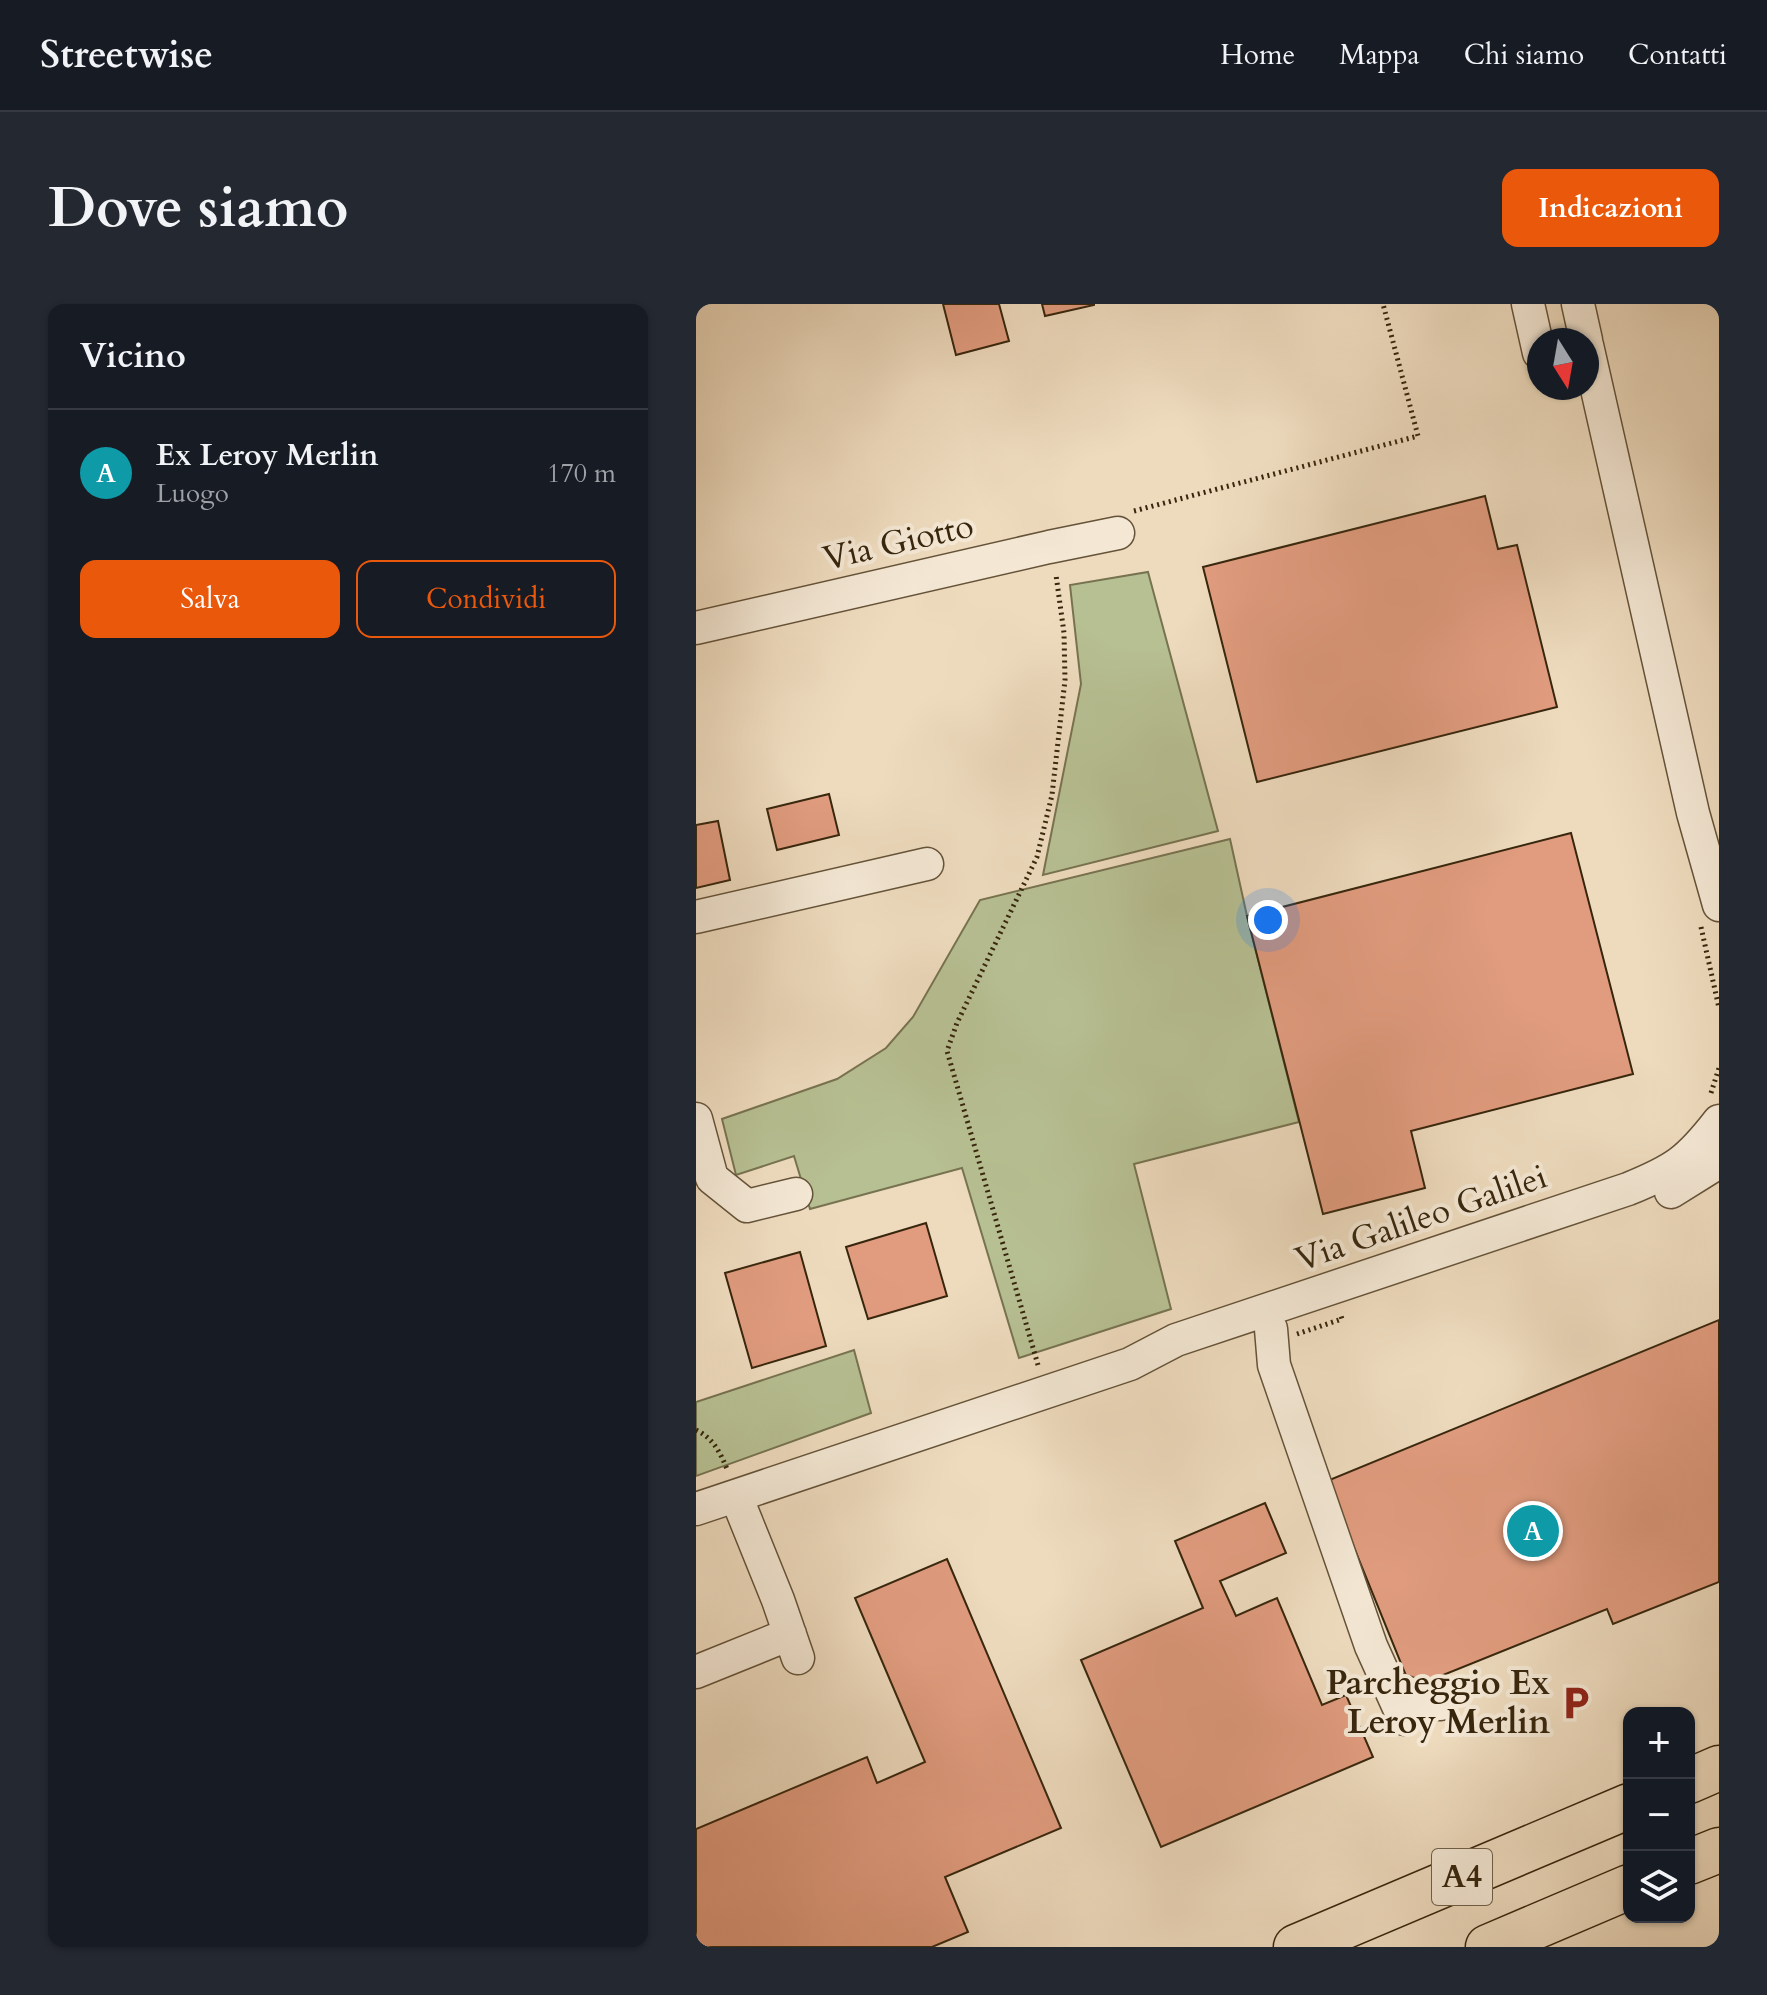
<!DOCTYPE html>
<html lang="it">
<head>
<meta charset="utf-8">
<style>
	:root { --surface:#171b24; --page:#242831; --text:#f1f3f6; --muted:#9ea1a6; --line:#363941; --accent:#ea580c }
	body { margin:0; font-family:Cardo,serif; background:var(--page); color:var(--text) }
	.controls { position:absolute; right:24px; bottom:24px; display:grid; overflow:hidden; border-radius:16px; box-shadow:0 2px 6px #0004 }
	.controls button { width:72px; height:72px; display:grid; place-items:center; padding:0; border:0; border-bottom:2px solid var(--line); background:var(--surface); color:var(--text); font:40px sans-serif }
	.compass { position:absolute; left:831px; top:24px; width:72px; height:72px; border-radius:50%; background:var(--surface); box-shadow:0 2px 6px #0004; rotate:169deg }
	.you { position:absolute; left:572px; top:616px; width:28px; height:28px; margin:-20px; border:6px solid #fff; border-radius:50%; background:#1a73e8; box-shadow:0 0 0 12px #1a73e833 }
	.badge { display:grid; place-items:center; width:52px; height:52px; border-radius:50%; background:var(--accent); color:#fff; font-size:26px; font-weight:700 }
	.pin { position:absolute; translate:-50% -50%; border:4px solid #fff; box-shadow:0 2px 8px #0006 }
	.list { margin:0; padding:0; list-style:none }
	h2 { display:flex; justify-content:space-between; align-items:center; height:104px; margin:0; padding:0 32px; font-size:34px }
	h2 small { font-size:26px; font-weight:400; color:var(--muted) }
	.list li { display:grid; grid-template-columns:52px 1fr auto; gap:24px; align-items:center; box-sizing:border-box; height:128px; padding:0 32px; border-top:2px solid var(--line) }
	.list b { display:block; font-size:30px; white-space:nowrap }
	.list p { margin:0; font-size:26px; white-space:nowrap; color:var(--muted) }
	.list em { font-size:26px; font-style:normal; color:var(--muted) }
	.actions { display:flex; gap:16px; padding:24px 32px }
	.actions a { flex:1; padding:18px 0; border:2px solid var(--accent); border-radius:16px; text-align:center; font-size:28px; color:var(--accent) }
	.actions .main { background:var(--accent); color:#fff }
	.icon { flex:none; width:44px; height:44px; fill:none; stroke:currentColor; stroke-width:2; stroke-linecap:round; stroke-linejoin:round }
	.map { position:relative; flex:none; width:1023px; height:1643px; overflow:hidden; border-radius:16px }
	header { display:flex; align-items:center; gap:48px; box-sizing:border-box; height:112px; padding:0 40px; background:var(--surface); border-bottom:2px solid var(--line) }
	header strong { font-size:38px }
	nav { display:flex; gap:44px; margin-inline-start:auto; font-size:28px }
	.intro { display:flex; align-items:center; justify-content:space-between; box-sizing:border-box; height:192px; padding:0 48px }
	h1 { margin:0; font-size:56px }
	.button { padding:20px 36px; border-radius:16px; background:var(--accent); color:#fff; font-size:28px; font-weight:700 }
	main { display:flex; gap:48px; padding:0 48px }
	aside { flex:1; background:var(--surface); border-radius:16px; box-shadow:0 2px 6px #0004 }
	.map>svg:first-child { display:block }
</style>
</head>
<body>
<header>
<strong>Streetwise</strong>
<nav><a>Home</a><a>Mappa</a><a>Chi siamo</a><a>Contatti</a></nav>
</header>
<div class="intro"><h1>Dove siamo</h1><a class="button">Indicazioni</a></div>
<main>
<aside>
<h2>Vicino<small></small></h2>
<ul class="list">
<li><span class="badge" style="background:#0f9aa8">A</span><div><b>Ex Leroy Merlin</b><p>Luogo</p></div><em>170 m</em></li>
</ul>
<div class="actions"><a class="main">Salva</a><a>Condividi</a></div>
</aside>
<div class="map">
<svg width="1023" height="1643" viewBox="0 0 1023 1643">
	<rect width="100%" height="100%" fill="#eedbbe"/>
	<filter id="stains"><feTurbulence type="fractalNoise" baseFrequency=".0025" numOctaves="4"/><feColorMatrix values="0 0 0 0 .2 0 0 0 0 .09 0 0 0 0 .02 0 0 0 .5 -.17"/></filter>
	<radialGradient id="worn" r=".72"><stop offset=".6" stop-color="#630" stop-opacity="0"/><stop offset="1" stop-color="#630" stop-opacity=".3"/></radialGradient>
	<path fill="#b7c093" stroke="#777350" stroke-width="2" d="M452 268 522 527 347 571 385 380 374 281Z
		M534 535 551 612 603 818 438 860 475 1005 323 1054 266 864 114 905 98 852 40 871 26 815 141 775 190 744 217 713 284 596Z
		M158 1046 175 1109 0 1172V1098Z"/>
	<path fill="#e19c7f" stroke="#37260d" stroke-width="2" d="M247 0H303L313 37 260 51Z
		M346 0H398V1L349 12Z
		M789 192 802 245 821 241 861 403 561 478 507 263Z
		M133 490 143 531 81 546 71 505Z
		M22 517 34 576 0 584V521Z
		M875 529 937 770 715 827 729 884 627 910 551 612Z
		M230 919 251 992 172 1015 150 943Z
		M104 948 130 1042 56 1064 29 969Z
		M1023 1016V1278L917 1320 911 1305 715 1384 631 1177Z
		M569 1199 590 1249 524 1277 540 1312 581 1294 626 1401 650 1391 677 1453 465 1543 385 1356 507 1304 479 1237Z
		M251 1255 365 1524 249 1573 272 1628 236 1643H0V1525L171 1453 181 1479 229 1458 159 1294Z"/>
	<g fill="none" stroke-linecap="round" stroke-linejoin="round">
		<g stroke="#655339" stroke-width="35">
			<path id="minor" d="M832 0 843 49
				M882 0 890 36
				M891 41 997 509 1023 601
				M0 324 353 243 422 229
				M0 613 231 560
				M0 815 16 874 51 902 100 890
				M975 888 1023 858
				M575 1025 578 1061 675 1342 708 1415
				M40 1192 82 1296 102 1354
				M0 1205 434 1060 480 1036 932 885C979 866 992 857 1023 817
				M0 1368 94 1330
				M695 1383 744 1400"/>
		</g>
		<g stroke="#37260d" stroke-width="47">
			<path id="highway" d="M993 1477 1023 1464
				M993 1558 1023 1546
				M600 1643 933 1502
				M792 1643 933 1583"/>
		</g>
		<path stroke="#37260d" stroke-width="5" stroke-dasharray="2 4" stroke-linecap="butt" d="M438 207 722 132 687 0
			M1005 623 1023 704
			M1015 789 1023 764
			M601 1030 646 1015 644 1009
			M342 1061 251 747 261 719 341 553 356 491 369 376 368 329 360 271
			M0 1126C17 1134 24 1148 31 1165"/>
		<use href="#minor" stroke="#f4e8d5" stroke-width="32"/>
		<use href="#highway" stroke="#eedbbe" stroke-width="44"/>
	</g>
	<defs>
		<g id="parking-bare" transform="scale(2.76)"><path d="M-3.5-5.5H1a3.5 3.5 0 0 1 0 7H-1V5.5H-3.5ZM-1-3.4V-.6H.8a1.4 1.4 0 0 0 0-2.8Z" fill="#8f2418" stroke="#f4e8d5" stroke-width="2.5" paint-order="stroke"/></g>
	</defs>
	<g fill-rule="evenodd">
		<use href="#parking-bare" x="880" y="1399"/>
	</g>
	<g text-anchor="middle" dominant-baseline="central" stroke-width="8" stroke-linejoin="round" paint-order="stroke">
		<rect fill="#f4e8d5" stroke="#706049" stroke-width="2" x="736" y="1545" width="60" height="56" rx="6"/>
		<g font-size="32" font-weight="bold" fill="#37260d">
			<text x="766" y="1573">A4</text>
		</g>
		<g font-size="34" fill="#37260d" stroke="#f4e8d5">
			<text transform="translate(202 238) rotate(-13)">Via Giotto</text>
			<text transform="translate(725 914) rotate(-19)">Via Galileo Galilei</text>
		</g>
		<g font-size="34" font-weight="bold" fill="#37260d" stroke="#f4e8d5" text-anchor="end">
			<text x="854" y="1379">Parcheggio Ex<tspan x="854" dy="39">Leroy Merlin</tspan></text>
		</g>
	</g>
	<rect width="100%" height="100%" filter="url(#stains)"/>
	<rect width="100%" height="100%" fill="url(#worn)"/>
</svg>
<div class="controls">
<button>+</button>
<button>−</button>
<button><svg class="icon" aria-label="layers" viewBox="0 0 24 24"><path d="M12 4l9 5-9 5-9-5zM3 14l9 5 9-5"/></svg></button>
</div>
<svg class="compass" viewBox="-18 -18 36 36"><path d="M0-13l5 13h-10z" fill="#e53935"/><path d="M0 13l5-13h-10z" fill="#9ea1a6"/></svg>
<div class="you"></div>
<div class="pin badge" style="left:837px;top:1227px;background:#0f9aa8">A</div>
</div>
</main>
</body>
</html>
